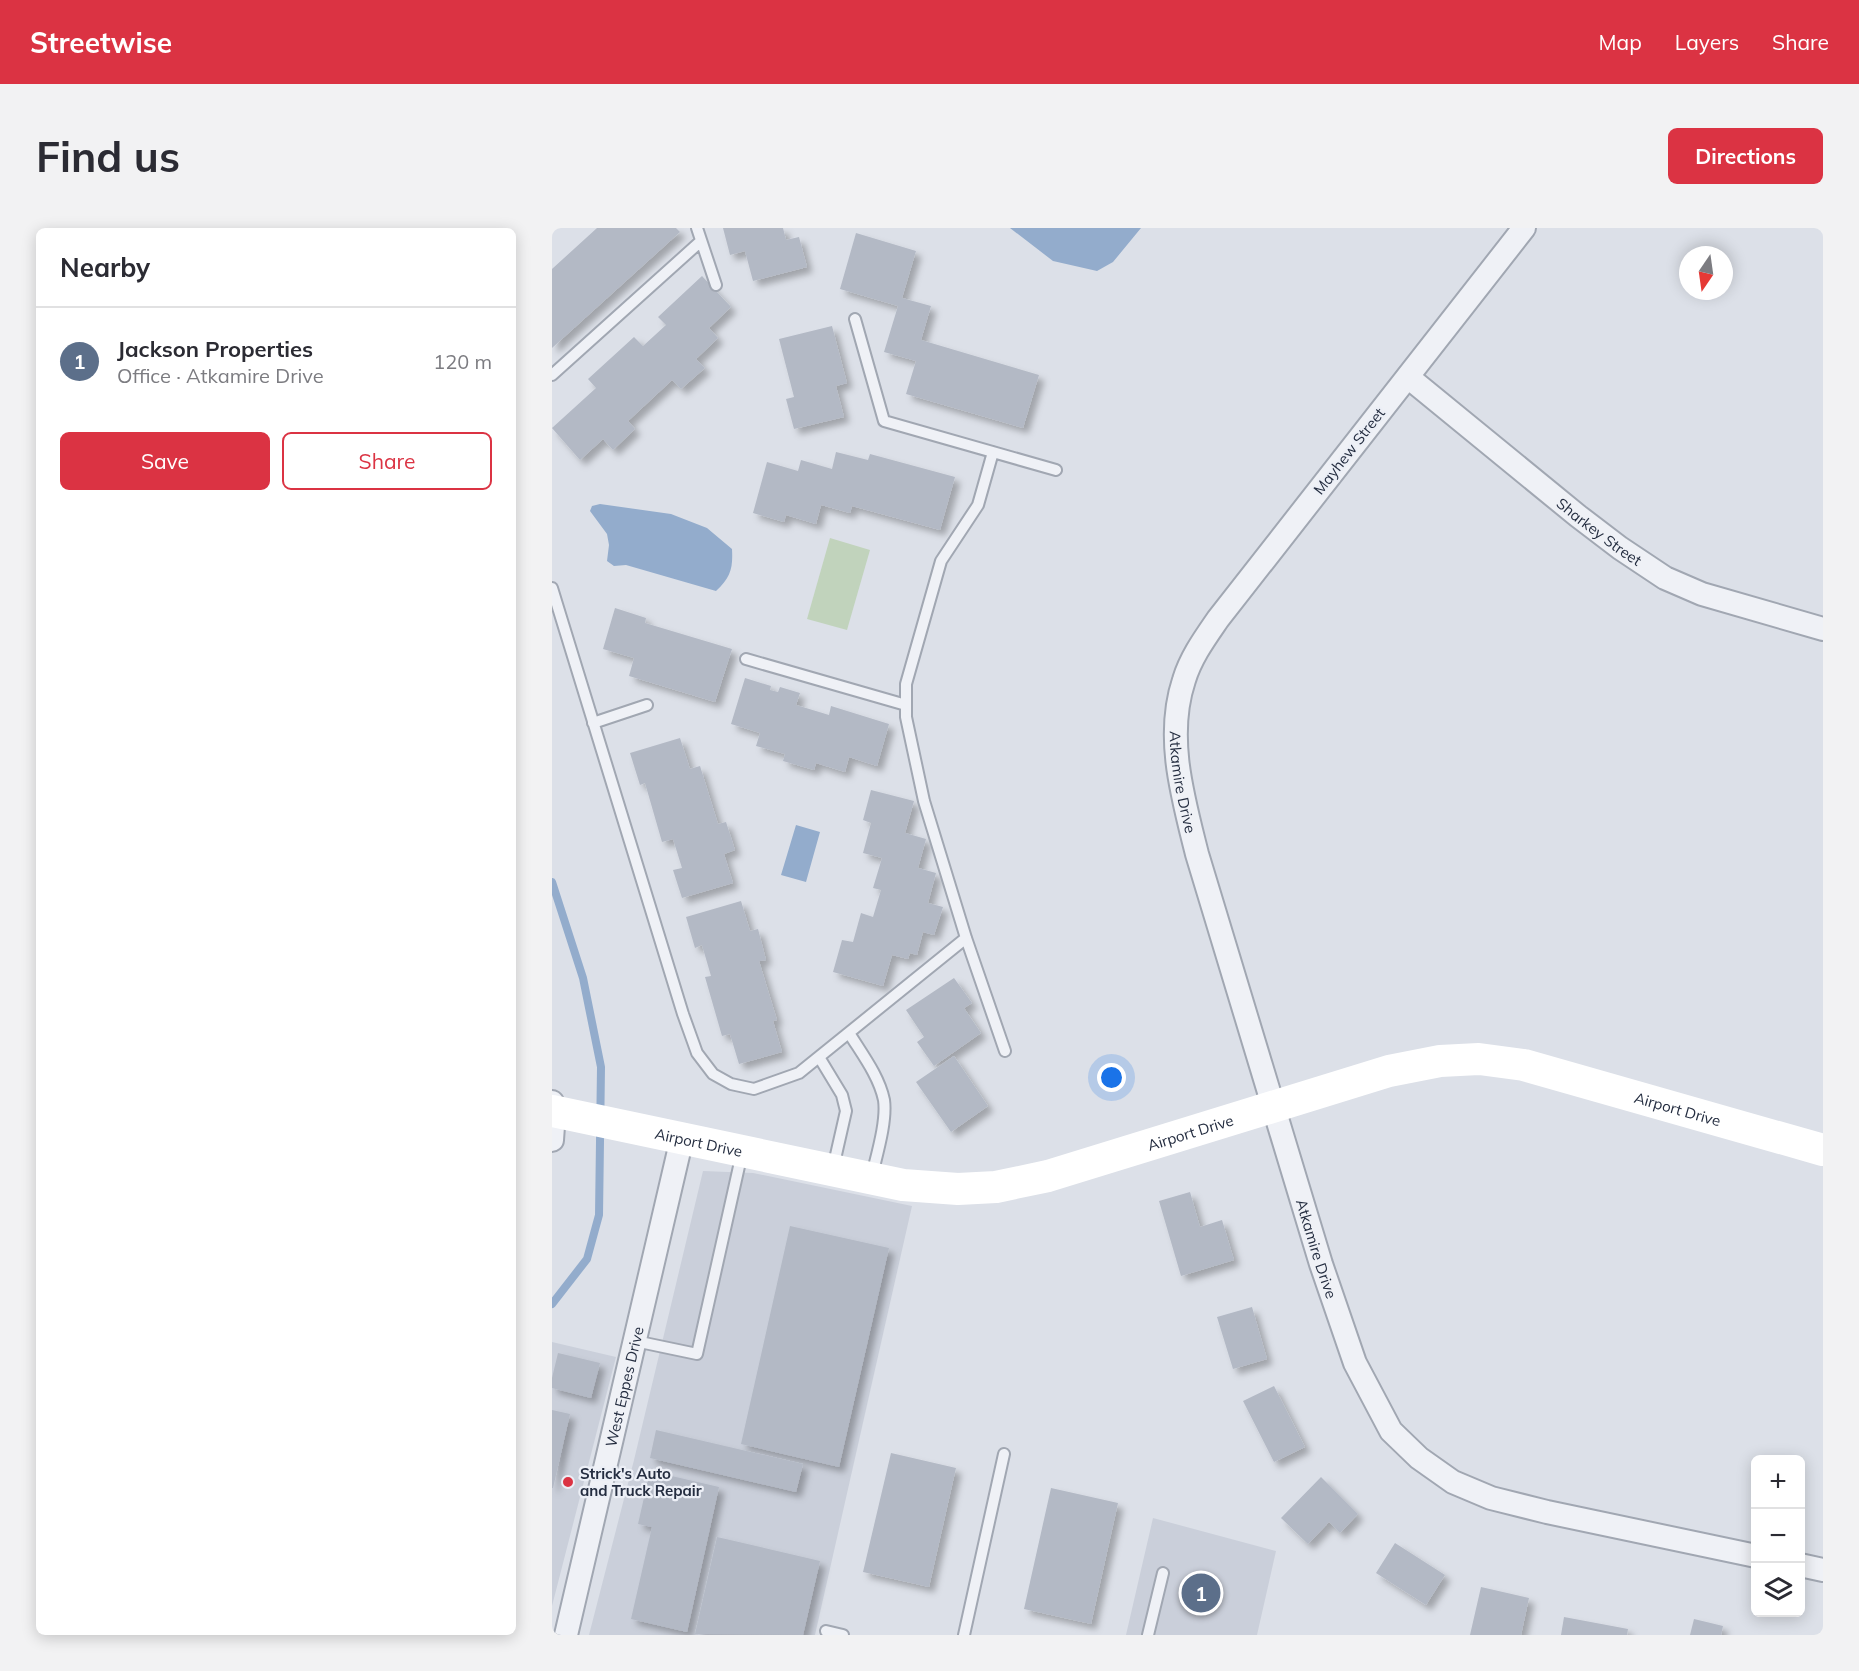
<!DOCTYPE html>
<html lang="en">
<head>
<meta charset="utf-8">
<style>
	:root { --surface:#fff; --page:#f2f2f3; --text:#2b2b33; --muted:#7c7c81; --line:#e1e1e2; --accent:#db3343 }
	body { margin:0; font-family:Mulish,sans-serif; background:var(--page); color:var(--text) }
	.controls { position:absolute; right:18px; bottom:18px; display:grid; overflow:hidden; border-radius:9px; box-shadow:0 3px 15px #0003 }
	.controls button { width:54px; height:54px; display:grid; place-items:center; padding:0; border:0; border-bottom:2px solid var(--line); background:var(--surface); color:var(--text); font:30px sans-serif }
	.compass { position:absolute; left:1127px; top:18px; width:54px; height:54px; border-radius:50%; background:var(--surface); box-shadow:0 3px 15px #0003; rotate:193deg }
	.you { position:absolute; left:560px; top:850px; width:21px; height:21px; margin:-15px; border:4px solid #fff; border-radius:50%; background:#1a73e8; box-shadow:0 0 0 9px #1a73e833 }
	.badge { display:grid; place-items:center; width:39px; height:39px; border-radius:50%; background:var(--accent); color:#fff; font-size:20px; font-weight:700 }
	.pin { position:absolute; translate:-50% -50%; border:3px solid #fff; box-shadow:0 2px 6px #0006 }
	.list { margin:0; padding:0; list-style:none }
	h2 { display:flex; justify-content:space-between; align-items:center; height:78px; margin:0; padding:0 24px; font-size:26px }
	h2 small { font-size:20px; font-weight:400; color:var(--muted) }
	.list li { display:grid; grid-template-columns:39px 1fr auto; gap:18px; align-items:center; box-sizing:border-box; height:108px; padding:0 24px; border-top:2px solid var(--line) }
	.list b { display:block; font-size:22px; white-space:nowrap }
	.list p { margin:0; font-size:20px; white-space:nowrap; color:var(--muted) }
	.list em { font-size:20px; font-style:normal; color:var(--muted) }
	.actions { display:flex; gap:12px; padding:18px 24px }
	.actions a { flex:1; padding:14px 0; border:2px solid var(--accent); border-radius:9px; text-align:center; font-size:21px; color:var(--accent) }
	.actions .main { background:var(--accent); color:#fff }
	.icon { flex:none; width:33px; height:33px; fill:none; stroke:currentColor; stroke-width:2; stroke-linecap:round; stroke-linejoin:round }
	.map { position:relative; flex:none; width:1271px; height:1407px; overflow:hidden; border-radius:9px }
	header { display:flex; align-items:center; gap:36px; box-sizing:border-box; height:84px; padding:0 30px; background:var(--accent); color:#fff }
	header strong { font-size:28px }
	nav { display:flex; gap:33px; margin-inline-start:auto; font-size:21px }
	.intro { display:flex; align-items:center; justify-content:space-between; box-sizing:border-box; height:144px; padding:0 36px }
	h1 { margin:0; font-size:42px }
	.button { padding:15px 27px; border-radius:9px; background:var(--accent); color:#fff; font-size:21px; font-weight:700 }
	main { display:flex; gap:36px; padding:0 36px }
	aside { flex:1; background:var(--surface); border-radius:9px; box-shadow:0 3px 15px #0003 }
	.map>svg:first-child { display:block }
</style>
</head>
<body>
<header>
<strong>Streetwise</strong>
<nav><a>Map</a><a>Layers</a><a>Share</a></nav>
</header>
<div class="intro"><h1>Find us</h1><a class="button">Directions</a></div>
<main>
<aside>
<h2>Nearby<small></small></h2>
<ul class="list">
<li><span class="badge" style="background:#5c6f8a">1</span><div><b>Jackson Properties</b><p>Office · Atkamire Drive</p></div><em>120 m</em></li>
</ul>
<div class="actions"><a class="main">Save</a><a>Share</a></div>
</aside>
<div class="map">
<svg width="1271" height="1407" viewBox="0 0 1271 1407">
	<defs>
		<filter id="shadow"><feDropShadow dx="5.5" dy="5.5" stdDeviation="3" flood-color="#0004"/></filter>
	</defs>
	<rect width="100%" height="100%" fill="#dce0e8"/>
	<path fill="#cacfda" d="M151 943 201 945 360 978 263 1407H37L82 1232Z
		M0 1114 64 1129 0 1378Z
		M601 1290 724 1323 705 1407H574Z"/>
	<path fill="#c1d3bc" d="M278 310 318 322 295 402 255 391Z"/>
	<path fill="#93accc" d="M458 0H589L561 34 545 43 501 33Z
		M48 276 119 286 155 300 180 321C181 340 179 349 164 363L74 337 62 338 55 333 57 317 55 306 38 283 40 278Z
		M244 597 268 604 254 654 229 647Z"/>
	<g fill="none" stroke-linecap="round" stroke-linejoin="round">
		<path stroke="#93accc" stroke-width="8" d="M0 654 31 750 49 839 47 987 35 1031 0 1076"/>
	</g>
	<path fill="#b3b9c5" filter="url(#shadow)" d="M45 0H124L128 4 0 120V41Z
		M171 0H231L234 12 247 9 255 39 201 53 193 23 178 27Z
		M304 5 364 23 350 70 379 78 369 112 487 147 471 200 354 166 364 133 332 124 346 78 288 61Z
		M150 48 179 79 157 100 166 110 144 131 153 140 129 161 120 152 76 193 83 201 61 222 51 211 28 232 0 200 44 160 36 151 82 109 91 118 114 97 106 89Z
		M280 98 295 155 284 158 292 189 242 201 234 171 242 169 227 111Z
		M284 224 316 232 318 226 403 249 388 302 300 278 298 285 269 277 264 296 234 287 232 294 201 285 215 234 246 243 249 232 280 241Z
		M63 380 94 390 93 395 180 421 163 474 77 448 82 430 51 421Z
		M193 450 219 458 218 462 226 464 228 459 248 465 244 477 277 487 279 478 337 496 325 538 297 529 293 544 264 535 262 542 231 533 233 526 204 518 208 505 179 496Z
		M128 510 138 541 148 538 166 596 174 594 183 622 172 626 181 655 130 670 121 642 130 640 121 611 110 614 93 555 88 557 78 525Z
		M319 562 362 573 353 605 374 611 366 640 384 645 376 675 391 679 382 707 371 704 365 727 358 725 356 731 340 727 331 758 281 744 290 712 301 714 309 685 321 689 329 662 321 660 330 630 311 625 319 595 311 592Z
		M189 673 198 703 206 701 214 732 207 733 225 792 221 793 230 824 187 836 178 806 170 808 153 749 159 748 150 717 143 720 134 689Z
		M402 750 420 775 412 780 429 805 382 838 365 814 372 809 354 782Z
		M402 828 436 878 399 904 364 854Z
		M638 964 648 999 670 992 682 1032 629 1048 607 973Z
		M238 998 337 1020 287 1239 189 1216Z
		M700 1079 715 1131 681 1141 665 1089Z
		M6 1125 48 1135 39 1170 0 1160V1150Z
		M722 1158 753 1219 722 1234 691 1173Z
		M0 1182 18 1186 1 1260H0Z
		M104 1202 251 1236 244 1264 98 1230Z
		M339 1225 404 1240 377 1359 311 1344Z
		M98 1243 167 1259 135 1404 79 1391 100 1299 86 1296Z
		M769 1249 806 1286 788 1305 777 1294 756 1316 729 1290Z
		M499 1260 566 1275 539 1396 472 1381Z
		M165 1309 268 1333 251 1407 143 1406Z
		M843 1315 893 1347 874 1377 824 1345Z
		M929 1359 977 1370 969 1407H918Z
		M1012 1389 1076 1401 1075 1407H1009Z
		M1142 1391 1171 1398 1169 1407H1138Z"/>
	<g fill="none" stroke-linecap="round" stroke-linejoin="round">
		<g stroke="#a1a7b2" stroke-width="14">
			<path id="lane" d="M145 0 164 57
				M303 91 332 193 504 242
				M0 147 149 13
				M441 224 426 277 389 333 354 456V489L372 573 414 710 453 823
				M0 360 131 786 145 825 161 846 179 856 202 861 247 845 414 710
				M194 431 354 477
				M41 495 95 477
				M297 805C310 826 327 848 332 872 335 893 325 926 320 947
				M267 829 290 867 294 883 281 940
				M83 1113 145 1126 190 925
				M274 1403 291 1407
				M412 1407 452 1226
				M596 1407 611 1345"/>
		</g>
		<g stroke="#a1a7b2" stroke-width="26">
			<g id="street">
				<path id="s1" d="M972 0 666 391C653 410 639 429 632 452 613 509 631 570 645 626L769 1036 803 1135 839 1203 867 1230 901 1254 939 1270 995 1284 1204 1328"/>
				<path id="s2" d="M856 149 1026 288 1068 320 1113 350 1150 366 1271 401"/>
				<path d="M0 874 2 884 0 912"/>
				<path d="M1248 1337 1271 1342"/>
				<path id="s3" d="M14 1407 130 910"/>
			</g>
		</g>
		<use href="#lane" stroke="#eff1f6" stroke-width="10"/>
		<use href="#street" stroke="#eff1f6" stroke-width="22"/>
		<path stroke="#fff" stroke-width="32" id="s4" d="M0 883 351 957 406 961 444 959 496 948 837 843 888 833 927 831 972 837 1271 922"/>
	</g>
	<circle fill="#db3343" stroke="#eceff6" stroke-width="2" cx="16" cy="1254" r="6"/>
	<g text-anchor="middle" dominant-baseline="central" stroke-width="4.5" stroke-linejoin="round" paint-order="stroke">
		<g font-size="15" fill="#242d40" stroke="#eceff6">
			<text transform="translate(797 223) rotate(-52)">Mayhew Street</text>
			<text stroke="none"><textPath href="#s2" startOffset="246">Sharkey Street</textPath></text>
			<text stroke="none"><textPath href="#s1" startOffset="670">Atkamire Drive</textPath></text>
			<text stroke="none"><textPath href="#s4" startOffset="1158">Airport Drive</textPath></text>
			<text stroke="none"><textPath href="#s4" startOffset="654">Airport Drive</textPath></text>
			<text stroke="none"><textPath href="#s4" startOffset="150">Airport Drive</textPath></text>
			<text stroke="none"><textPath href="#s1" startOffset="1156">Atkamire Drive</textPath></text>
			<text stroke="none"><textPath href="#s3" startOffset="255">West Eppes Drive</textPath></text>
		</g>
		<g font-size="15" font-weight="bold" fill="#242d40" stroke="#eceff6" text-anchor="start">
			<text x="28" y="1245">Strick's Auto<tspan x="28" dy="17">and Truck Repair</tspan></text>
		</g>
	</g>
</svg>
<div class="controls">
<button>+</button>
<button>−</button>
<button><svg class="icon" aria-label="layers" viewBox="0 0 24 24"><path d="M12 4l9 5-9 5-9-5zM3 14l9 5 9-5"/></svg></button>
</div>
<svg class="compass" viewBox="-18 -18 36 36"><path d="M0-13l5 13h-10z" fill="#e53935"/><path d="M0 13l5-13h-10z" fill="#7c7c81"/></svg>
<div class="you"></div>
<div class="pin badge" style="left:649px;top:1365px;background:#5c6f8a">1</div>
</div>
</main>
</body>
</html>
